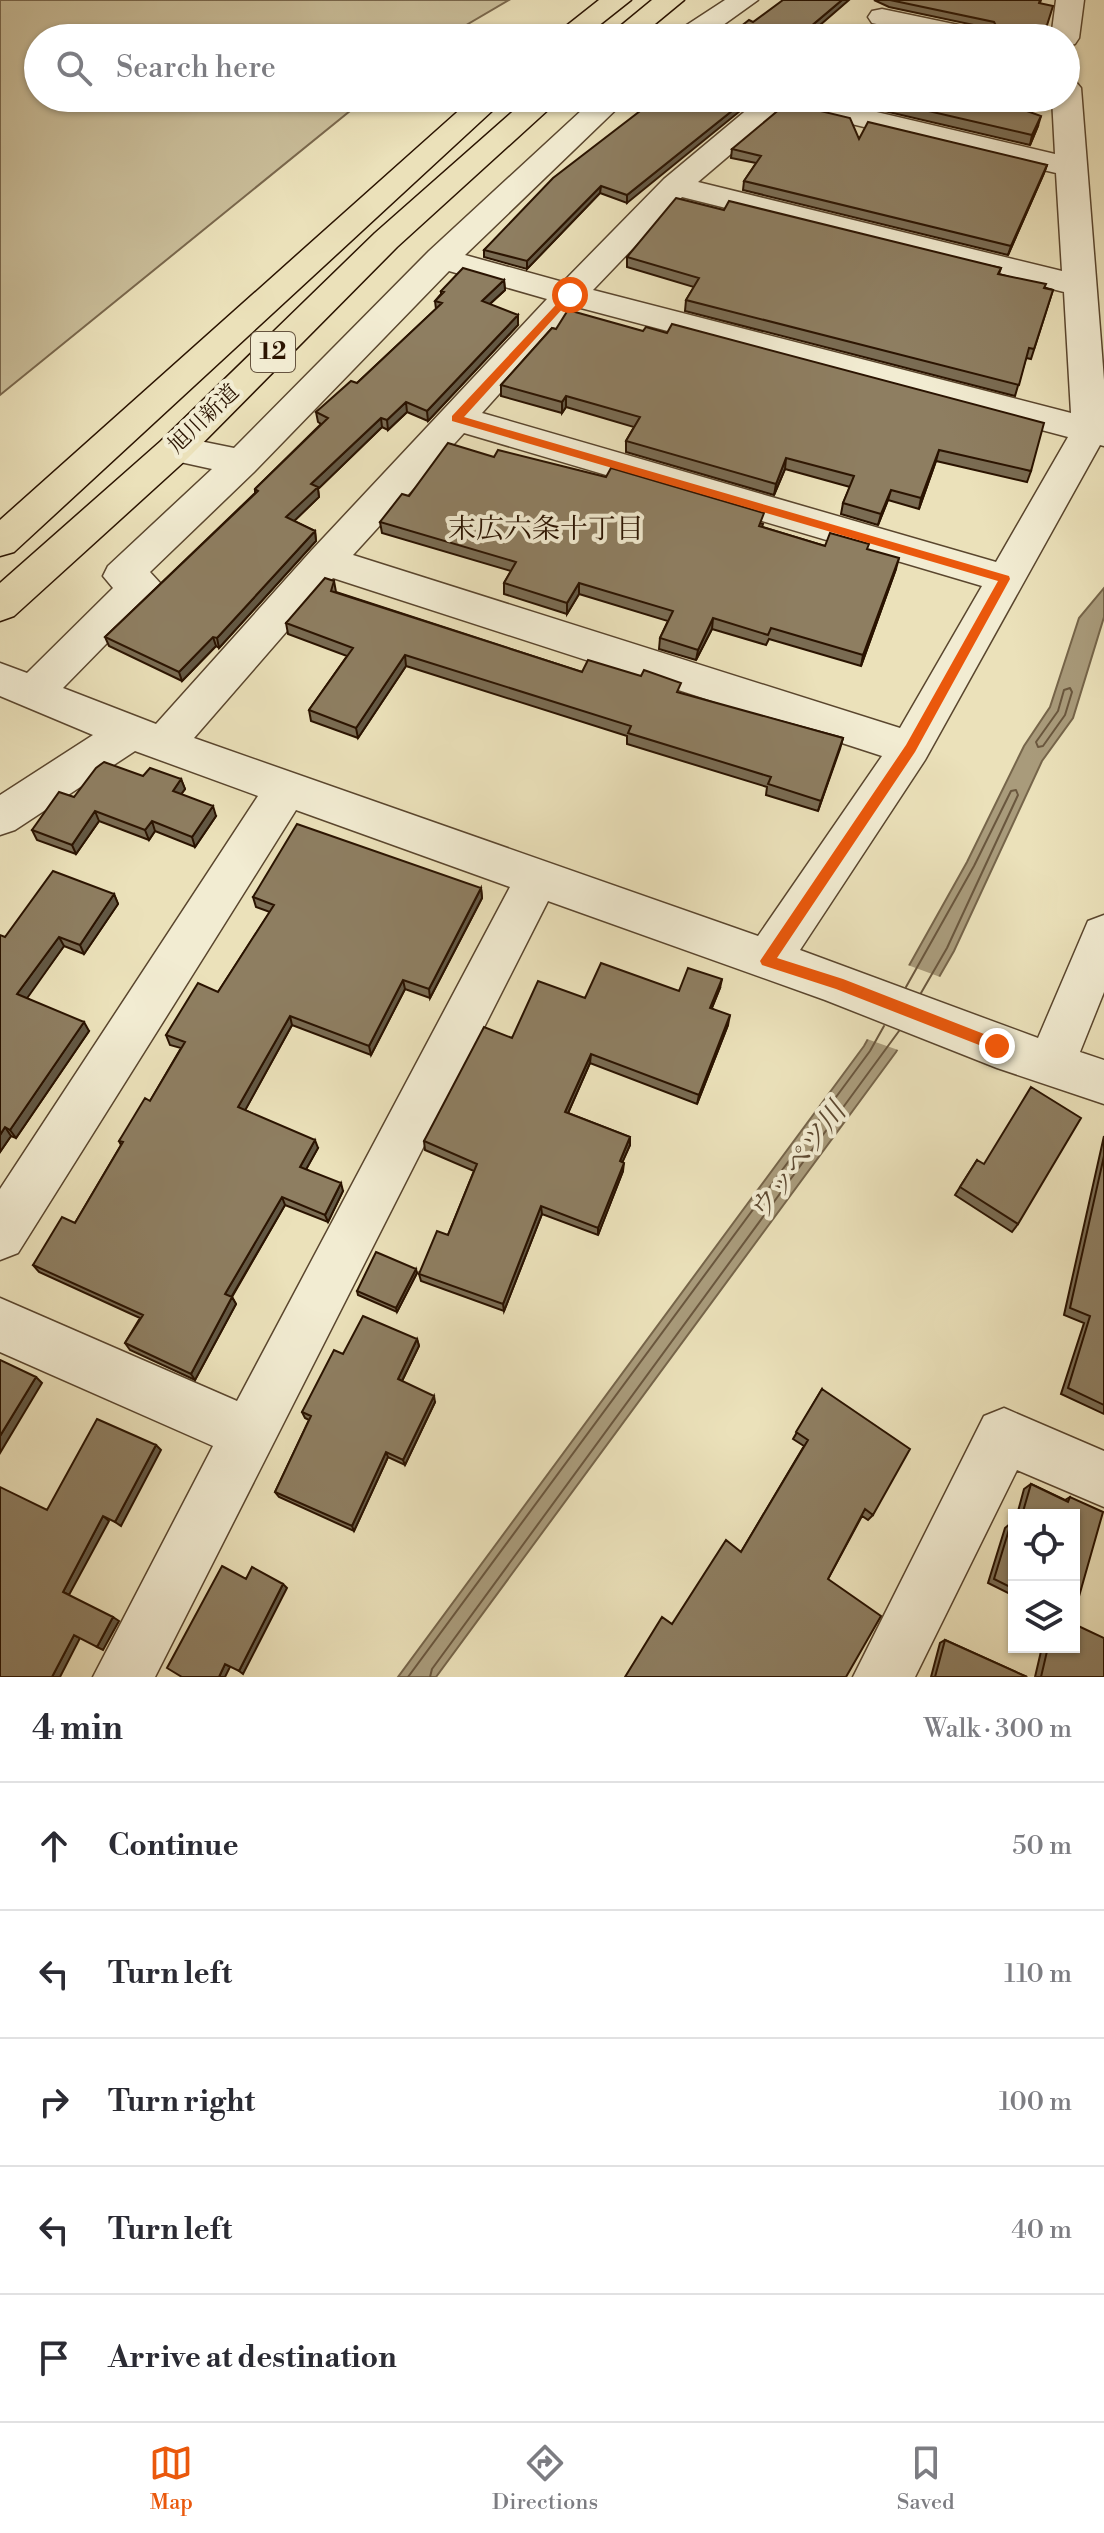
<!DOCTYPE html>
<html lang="en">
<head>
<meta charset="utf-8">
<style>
	:root { --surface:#fff; --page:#f2f2f3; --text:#2b2b33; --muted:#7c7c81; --line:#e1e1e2; --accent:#ea580c }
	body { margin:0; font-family:"Libre Bodoni","Noto Serif JP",serif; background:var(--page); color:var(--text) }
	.controls { position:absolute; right:24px; bottom:24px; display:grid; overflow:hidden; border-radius:0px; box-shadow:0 2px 6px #0004 }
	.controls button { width:72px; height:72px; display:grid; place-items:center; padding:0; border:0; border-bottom:2px solid var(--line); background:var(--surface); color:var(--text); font:40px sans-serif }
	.stop { position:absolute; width:24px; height:24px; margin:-18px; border:6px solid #ea580c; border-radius:50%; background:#fff }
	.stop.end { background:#ea580c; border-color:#fff; box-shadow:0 2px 8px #0008 }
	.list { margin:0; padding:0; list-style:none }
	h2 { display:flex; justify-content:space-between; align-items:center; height:104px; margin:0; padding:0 32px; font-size:34px }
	h2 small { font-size:26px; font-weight:400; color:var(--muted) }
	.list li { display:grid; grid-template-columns:52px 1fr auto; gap:24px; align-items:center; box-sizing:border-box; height:128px; padding:0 32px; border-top:2px solid var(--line) }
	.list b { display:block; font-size:30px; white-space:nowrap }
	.list em { font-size:26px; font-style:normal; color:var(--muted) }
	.icon { flex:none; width:44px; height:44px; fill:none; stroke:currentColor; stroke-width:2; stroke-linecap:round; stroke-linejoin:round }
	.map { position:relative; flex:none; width:1104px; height:1677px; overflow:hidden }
	.search { position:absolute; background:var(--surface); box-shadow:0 2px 6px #0004; left:24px; right:24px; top:24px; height:88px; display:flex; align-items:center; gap:20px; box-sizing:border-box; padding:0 28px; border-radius:44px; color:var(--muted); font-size:30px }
	.sheet { height:744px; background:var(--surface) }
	nav { display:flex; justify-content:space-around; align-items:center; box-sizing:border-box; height:112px; border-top:2px solid var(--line); background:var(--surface); font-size:22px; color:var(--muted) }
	nav a { display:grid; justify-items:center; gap:4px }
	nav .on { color:var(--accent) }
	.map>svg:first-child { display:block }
</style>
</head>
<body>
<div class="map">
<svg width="1104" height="1677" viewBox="0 0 1104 1677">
	<rect width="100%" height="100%" fill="#ebe1ba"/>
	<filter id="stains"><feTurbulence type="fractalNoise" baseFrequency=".0025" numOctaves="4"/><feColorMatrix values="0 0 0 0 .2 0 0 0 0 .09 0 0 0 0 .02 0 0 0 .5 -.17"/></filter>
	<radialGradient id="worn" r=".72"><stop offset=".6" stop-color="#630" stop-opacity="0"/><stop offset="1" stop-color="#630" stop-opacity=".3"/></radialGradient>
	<path fill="#cabe9a" stroke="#7a684d" stroke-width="2" d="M0 0H509L444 38H38V98H366L0 395Z"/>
	<path fill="#a99b7b" stroke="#76654a" stroke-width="2" d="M1104 588V617L1073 718 1042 761 954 951 896 1052 436 1677H398L864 1046 967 862 1024 746 1050 707 1079 618Z"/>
	<path fill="#ebe1ba" d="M905 964 943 978 901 1051 864 1038Z"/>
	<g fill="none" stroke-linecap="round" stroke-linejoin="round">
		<path stroke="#6a573e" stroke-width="2" d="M1070 688 1072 692 1065 715 1043 746 1038 747 1036 742 1058 711 1064 690Z
			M906 987 974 866 1011 791 1016 790 1018 795 947 948 921 993
			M408 1677 870 1051 884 1026
			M430 1677 432 1669 899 1031"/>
		<g stroke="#5a462e" stroke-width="3">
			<path id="minor" d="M725 0H758L705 38H672L676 32Z
				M1056 0H1084L1079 38 1075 44 1066 46V38H1051Z
				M882 9 992 32 996 38H942L872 23 868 17 872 11Z
				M1066 79 1076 82 1081 88 1104 380V446L1100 445 925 760 800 950 1038 1038 1088 921 1104 915V992L1080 1052 1104 1060V1104L997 1068 825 1000 548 901 155 1677H93L213 1446 0 1352V1298L237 1401 510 887 296 810 18 1253 0 1260V1189L258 796 135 751 15 830 0 835V795L93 735 0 696V663L27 673 113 588 103 576 108 566 212 469 162 458 157 449 162 440 175 436 234 448 429 251 595 98H628L465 255 563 282 664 179 761 98H817L1055 154 1052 98H1066ZM785 108 1056 173 1062 271 698 182ZM682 197 1064 292 1071 413 593 290ZM449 271 547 299 311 551 156 724 63 688 155 594 161 584 150 572 254 472ZM577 307 1068 437 996 562 482 413ZM464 433 982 586 900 728 353 555ZM333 578 882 756 758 936 194 738Z
				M1004 1408 1104 1451V1507L1017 1470 915 1677H853L984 1416Z"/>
		</g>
		<g stroke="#2a1300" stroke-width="3">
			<path id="highway" d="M599 0H631L583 38H551Z
				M652 0H684L638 38H606Z
				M473 98H506L14 552 0 556V520Z
				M528 98H561L397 247 188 458 14 616 0 621V583L162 440 375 233Z"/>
		</g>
		<use href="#minor" fill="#f2ecd2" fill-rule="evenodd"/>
		<use href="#highway" fill="#ebe1ba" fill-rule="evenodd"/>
	</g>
	<path fill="#7a6c53" stroke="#2a1300" stroke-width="2" d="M874 0H1041L1040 3 1043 38H958L959 34 994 33 993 29 889 7Z
		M657 98 627 203 600 193 527 269 484 257V250Z
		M881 100 1038 126 1030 145 880 110Z
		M859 139 1047 165 1044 173 1008 255 743 190 744 181 756 163 731 158 732 149Z
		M724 210 1001 268 999 274 1053 290 1031 359 1026 358 1015 396 685 311 686 300 694 287 627 267V257Z
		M504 280 505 290 490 304 518 325 428 421 407 412 388 430 382 427 318 489 319 497 294 521 315 531 316 541 219 648 216 646 182 681 109 646 105 637 255 493V489L321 424 318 422 316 412 357 383 436 309 435 301 441 294V291Z
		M552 328 1031 471 1027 482 936 461 919 509 888 500 878 525 841 514 843 503 850 487 785 469 774 495 626 452V441L634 427 566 407 562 413 501 396V385Z
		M494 457 763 524 762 527 825 546 867 549 896 569 861 666 769 639 766 645 712 629 696 660 659 649 660 638 668 621 579 594 567 614 504 594V583L511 571 382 533 380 522 409 496Z
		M334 581 336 592 582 672 680 694 843 738 818 811 766 795 767 787 627 744V736L406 666 358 738 311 721 309 710 347 656 288 634 286 623Z
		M143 776 181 779 185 789 181 794 216 816 195 847 155 831 149 840 99 821 76 854 37 840 32 830 74 797Z
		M481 888 482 898 430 998 405 989 371 1055 292 1025 245 1110 318 1148 306 1169 343 1191 328 1222 285 1205 232 1297 236 1304 195 1380 130 1350 125 1343 140 1318 39 1272 33 1265 75 1223 121 1145 119 1141 150 1101 181 1048 170 1045 166 1035 218 992 270 912 256 907 253 897Z
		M114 894 118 904 84 954 64 946 26 998 89 1031 16 1138 11 1136 0 1152 5 937Z
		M720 988 712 1008 728 1025 697 1104 590 1063 568 1113 630 1137V1145L622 1162 623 1171 598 1235 542 1214 504 1311 421 1281 419 1274 448 1235 474 1171 425 1150 424 1141 512 1038 585 998Z
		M1104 1136V1414L1061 1394 1084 1323 1064 1315Z
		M977 1160 1018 1224 1012 1232 955 1195Z
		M417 1273 397 1312 358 1295 357 1291Z
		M417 1339 419 1346 402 1381 435 1402 405 1465 388 1457 354 1531 279 1497 275 1492 309 1420 305 1418 302 1412 343 1354Z
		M822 1389 873 1515 868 1520 862 1516 828 1579 672 1624 741 1552 804 1446 793 1439Z
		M1031 1484 1065 1500 1070 1497 1074 1515H1017L1024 1489Z
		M1011 1523 1014 1524V1596L988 1583 1005 1528Z
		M945 1640 1027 1677H931L940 1643Z
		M1042 1647H1074L1104 1677H1035Z"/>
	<path fill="#635844" stroke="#2a1300" stroke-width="2" d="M842 0H849L805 38 803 33Z
		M748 98H756L627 203V195Z
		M1041 116 1038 126 1030 145 1032 135Z
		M1047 165 1044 173 1008 255 1011 246Z
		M601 186 600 193 527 269V261Z
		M504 280 505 290 482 311V301Z
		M518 315V325L428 421 427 411Z
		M566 396V407L562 413V402Z
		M406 402 407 412 388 430 387 420Z
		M381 418 382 427 318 489 319 497 288 527 286 517 311 484Z
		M939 450 936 461 919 509 921 498Z
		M786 458 785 469 774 495 776 484Z
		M891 490 888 500 878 525 881 514Z
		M315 531 316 541 219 648 217 638Z
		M899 558 896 569 861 666 863 655Z
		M579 583V594L567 614V603Z
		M713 618 712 629 696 660 698 650Z
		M213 637 216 646 182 681 179 672Z
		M405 655 406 666 358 738 356 728Z
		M843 738 840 749 818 811 821 801Z
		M181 779 185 789 176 801 173 791Z
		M213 806 216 816 195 847 192 837Z
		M95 811 99 821 76 854 72 845Z
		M152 821 155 831 149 840 145 830Z
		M481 888 482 898 430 998 429 989Z
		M114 894 118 904 84 954 80 945Z
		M59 937 64 946 23 1004 17 994Z
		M722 979 720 988 708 1017 710 1008Z
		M403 980 405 989 371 1055 369 1046Z
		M730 1015 728 1025 697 1104 699 1095Z
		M290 1016 292 1025 242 1116 238 1107Z
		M84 1022 89 1031 16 1138 10 1130Z
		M591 1054 590 1063 565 1120V1112Z
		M5 1127 11 1136 0 1152V1135Z
		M630 1137V1145L619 1170 620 1161Z
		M315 1140 318 1148 303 1175 300 1167Z
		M624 1163 623 1171 598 1235V1228Z
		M341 1183 343 1191 328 1222 325 1215Z
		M282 1197 285 1205 229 1301 225 1294Z
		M541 1206 542 1214 504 1311 503 1304Z
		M416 1269 417 1273 397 1312 396 1308Z
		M232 1297 236 1304 195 1380 191 1374Z
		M417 1339 419 1346 400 1385 398 1379Z
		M36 1377 42 1383 0 1453V1436Z
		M434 1396 435 1402 405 1465 403 1460Z
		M156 1445 161 1450 121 1526 115 1522Z
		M386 1452 388 1457 354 1531 352 1526Z
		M103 1516 109 1521 69 1595 63 1592Z
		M283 1584 287 1588 243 1674 239 1671Z
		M113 1617 119 1621 103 1650 97 1647Z
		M74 1635 80 1638 60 1677H52Z
		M225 1664 230 1667 225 1677H219Z"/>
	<path fill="#8e7e61" stroke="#2a1300" stroke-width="2" d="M783 0H842L803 33 817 38H726L749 20 753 22Z
		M890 0H1040L1039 3 1053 6 1043 38H968L959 34 1000 33 994 22Z
		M657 98H748L627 195 601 186 527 261 484 250 553 178Z
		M882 98H990L1041 116 1032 135 881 100Z
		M787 103 850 118 859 139 868 122 1047 165 1011 246 744 181 761 156 732 149Z
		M676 198 724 210 729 201 1001 268 998 274 1046 284 1044 288 1053 290 1034 349 1029 348 1019 385 686 300 699 278 627 257Z
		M463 268 504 280 482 301 518 315 427 411 406 402 387 420 381 418 311 484 318 487 286 517 315 531 217 638 213 637 179 672 105 637 258 491 255 489 328 418 316 412 351 381 357 383 442 303 435 301 444 292 441 291Z
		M568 310 643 331 646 327 667 333 672 324 1044 423 1031 471 939 450 921 498 891 490 881 514 843 503 854 476 786 458 776 484 626 441 640 417 566 396 562 402 501 385 552 328 556 329Z
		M448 443 494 457 498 450 606 477 611 468 764 513 759 526 825 546 830 533 869 544 867 549 899 558 863 655 771 628 768 635 713 618 698 650 660 638 673 611 579 583 567 603 504 583 516 562 380 522 402 494 409 496Z
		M325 578 334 581 331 591 582 672 588 660 641 676 644 670 681 683 677 692 843 738 821 801 768 784 771 777 628 733 631 726 405 655 356 728 309 710 353 648 286 623Z
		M104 762 143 776 150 768 181 779 173 791 213 806 192 837 152 821 145 830 95 811 72 845 32 830 59 792 74 797 96 768Z
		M297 824 481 888 429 989 403 980 369 1046 290 1016 238 1107 315 1140 300 1167 341 1183 325 1215 282 1197 225 1294 232 1297 191 1374 125 1343 143 1315 33 1265 62 1217 75 1223 123 1142 119 1141 145 1098 150 1101 185 1042 166 1035 198 983 218 992 274 905 253 897Z
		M53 871 114 894 80 945 59 937 17 994 84 1022 10 1130 5 1127 0 1135V935L5 937Z
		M601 963 679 991 688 968 722 979 710 1008 730 1015 699 1095 591 1054 565 1112 630 1137 620 1161 624 1163 598 1228 541 1206 503 1304 419 1274 437 1231 448 1235 477 1164 424 1141 484 1027 512 1038 538 981 585 998Z
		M1031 1087 1081 1118 1018 1224 960 1187 977 1160 984 1164Z
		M1104 1156V1405L1068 1388 1090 1316 1070 1308Z
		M376 1252 416 1269 396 1308 357 1291Z
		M363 1316 417 1339 398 1379 434 1396 403 1460 386 1452 352 1526 275 1492 311 1416 302 1412 334 1350 343 1354Z
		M0 1360 36 1377 0 1436Z
		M822 1389 910 1449 873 1515 865 1509 828 1579 881 1616 846 1677H625L662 1617 672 1624 726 1540 741 1552 808 1440 796 1432Z
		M97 1419 156 1445 115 1522 103 1516 63 1592 113 1617 97 1647 74 1635 52 1677H0V1487L47 1510Z
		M1031 1484 1068 1502 1070 1497 1103 1512 1074 1614V1515H1022Z
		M1011 1523 1014 1524V1589L994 1579Z
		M222 1566 246 1579 252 1567 283 1584 239 1671 225 1664 219 1677H182L167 1668Z
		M1074 1624 1104 1638V1677H1041L1048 1647H1074Z
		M945 1640 1027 1677H935Z"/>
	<path fill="#ea580c" d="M567 293 575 295 464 417 1009 576 1010 579 915 752 777 958 843 979 1002 1041V1050L997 1052 836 989 762 965 760 961 906 745 998 581 452 421V416Z"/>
	<g text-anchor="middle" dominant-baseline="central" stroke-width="8" stroke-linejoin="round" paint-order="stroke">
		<g font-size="22" fill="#2a1300" stroke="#f2ecd2">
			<text transform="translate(204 419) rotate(-44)">旭川新道</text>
		</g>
		<rect fill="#f2ecd2" stroke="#66543f" stroke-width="2" x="251" y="332" width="44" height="40" rx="6"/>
		<g font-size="24" font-weight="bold" fill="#2a1300">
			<text x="273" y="352">12</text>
		</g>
		<g font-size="28" fill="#2a1300" stroke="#f2ecd2">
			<text x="546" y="529">末広六条十丁目</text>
		</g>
		<g font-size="28" font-style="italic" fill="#5d4931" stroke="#f2ecd2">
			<text transform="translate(798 1162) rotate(-53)">ウッペツ川</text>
		</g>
	</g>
	<rect width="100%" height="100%" filter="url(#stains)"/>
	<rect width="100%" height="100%" fill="url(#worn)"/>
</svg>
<div class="controls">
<button><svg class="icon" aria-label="locate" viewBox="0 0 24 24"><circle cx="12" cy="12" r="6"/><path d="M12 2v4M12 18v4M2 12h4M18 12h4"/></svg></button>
<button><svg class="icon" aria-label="layers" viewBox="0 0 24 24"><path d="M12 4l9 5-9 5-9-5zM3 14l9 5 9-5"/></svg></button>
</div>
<div class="stop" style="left:570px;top:295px"></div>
<div class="stop end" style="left:997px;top:1046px"></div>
<div class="search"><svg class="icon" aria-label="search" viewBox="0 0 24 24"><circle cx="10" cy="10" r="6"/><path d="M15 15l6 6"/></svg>Search here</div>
</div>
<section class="sheet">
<h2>4 min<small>Walk · 300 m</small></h2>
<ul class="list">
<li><svg class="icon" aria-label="ahead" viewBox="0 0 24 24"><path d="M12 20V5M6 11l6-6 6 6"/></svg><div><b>Continue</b></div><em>50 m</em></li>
<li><svg class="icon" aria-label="left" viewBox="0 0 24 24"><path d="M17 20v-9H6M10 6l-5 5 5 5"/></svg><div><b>Turn left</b></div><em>110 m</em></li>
<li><svg class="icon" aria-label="right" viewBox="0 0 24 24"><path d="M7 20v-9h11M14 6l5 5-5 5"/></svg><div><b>Turn right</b></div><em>100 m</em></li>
<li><svg class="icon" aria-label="left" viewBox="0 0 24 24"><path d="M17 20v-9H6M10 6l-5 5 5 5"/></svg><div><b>Turn left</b></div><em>40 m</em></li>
<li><svg class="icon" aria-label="arrive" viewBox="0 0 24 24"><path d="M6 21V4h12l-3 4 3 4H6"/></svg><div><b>Arrive at destination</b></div></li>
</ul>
</section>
<nav>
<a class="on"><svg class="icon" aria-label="map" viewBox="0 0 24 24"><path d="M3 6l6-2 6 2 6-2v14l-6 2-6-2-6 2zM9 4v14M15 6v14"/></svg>Map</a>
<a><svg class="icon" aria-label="directions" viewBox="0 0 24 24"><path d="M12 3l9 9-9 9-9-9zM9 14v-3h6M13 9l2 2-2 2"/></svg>Directions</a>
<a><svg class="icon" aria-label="saved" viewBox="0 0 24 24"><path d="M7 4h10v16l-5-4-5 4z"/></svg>Saved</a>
</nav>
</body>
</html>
